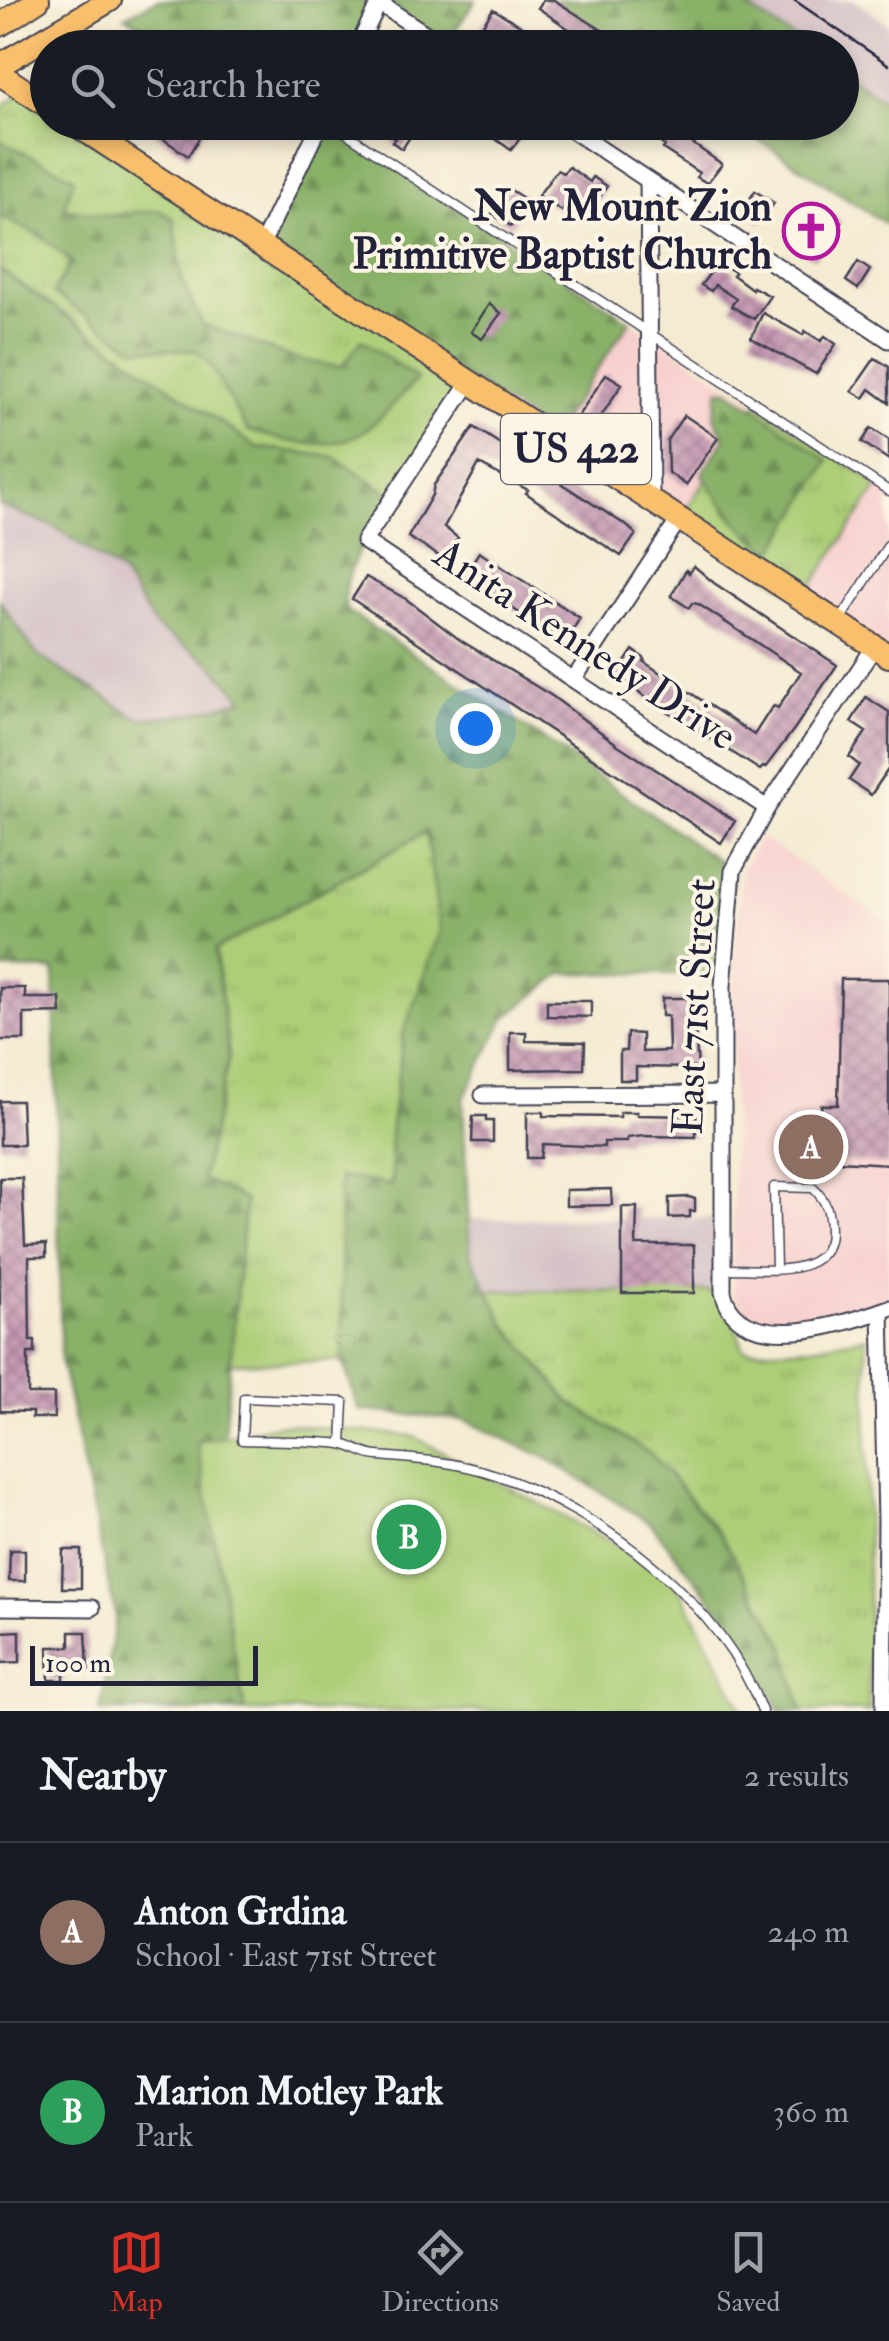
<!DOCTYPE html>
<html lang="en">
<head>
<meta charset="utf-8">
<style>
	:root { --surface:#171b24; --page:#242831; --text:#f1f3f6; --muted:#9ea1a6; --line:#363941; --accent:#d93025 }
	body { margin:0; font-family:"IM FELL Double Pica",serif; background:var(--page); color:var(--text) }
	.scale { position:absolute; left:30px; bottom:25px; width:228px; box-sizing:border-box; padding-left:10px; border:5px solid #22223b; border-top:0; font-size:28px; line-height:35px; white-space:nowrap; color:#22223b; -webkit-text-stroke:8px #fcf5e5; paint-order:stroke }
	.you { position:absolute; left:475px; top:728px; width:35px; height:35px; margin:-25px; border:8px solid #fff; border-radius:50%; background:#1a73e8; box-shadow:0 0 0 15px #1a73e833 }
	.badge { display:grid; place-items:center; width:65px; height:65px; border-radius:50%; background:var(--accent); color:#fff; font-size:32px; font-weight:700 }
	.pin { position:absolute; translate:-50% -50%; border:5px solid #fff; box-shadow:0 2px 10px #0006 }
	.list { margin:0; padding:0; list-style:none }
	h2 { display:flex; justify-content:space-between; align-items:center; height:130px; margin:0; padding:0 40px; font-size:42px }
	h2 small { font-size:32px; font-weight:400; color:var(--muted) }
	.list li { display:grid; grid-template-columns:65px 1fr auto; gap:30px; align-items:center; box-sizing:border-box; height:180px; padding:0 40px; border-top:2px solid var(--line) }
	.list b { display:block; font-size:38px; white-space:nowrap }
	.list p { margin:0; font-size:32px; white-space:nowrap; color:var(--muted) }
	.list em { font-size:32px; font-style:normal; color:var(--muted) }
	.icon { flex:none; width:55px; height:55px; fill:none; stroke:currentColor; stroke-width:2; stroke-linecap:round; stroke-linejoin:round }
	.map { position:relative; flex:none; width:889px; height:1711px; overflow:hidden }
	.search { position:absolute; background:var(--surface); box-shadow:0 5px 15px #0003; left:30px; right:30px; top:30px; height:110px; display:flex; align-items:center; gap:25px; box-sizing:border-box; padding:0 35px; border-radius:55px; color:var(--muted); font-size:38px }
	.sheet { height:490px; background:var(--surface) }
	nav { display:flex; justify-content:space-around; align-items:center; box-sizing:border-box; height:140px; border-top:2px solid var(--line); background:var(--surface); font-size:28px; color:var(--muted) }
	nav a { display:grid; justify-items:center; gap:5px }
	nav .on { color:var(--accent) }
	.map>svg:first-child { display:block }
</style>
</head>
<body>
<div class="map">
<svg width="889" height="1711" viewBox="0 0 889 1711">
	<defs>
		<pattern id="grass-tufts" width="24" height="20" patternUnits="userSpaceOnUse" patternTransform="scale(2.5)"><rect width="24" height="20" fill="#acce77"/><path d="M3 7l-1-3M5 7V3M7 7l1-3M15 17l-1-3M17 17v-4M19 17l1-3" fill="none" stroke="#94b168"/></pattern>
		<pattern id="forest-firs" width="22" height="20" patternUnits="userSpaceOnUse" patternTransform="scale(2.5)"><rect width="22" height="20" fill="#89b168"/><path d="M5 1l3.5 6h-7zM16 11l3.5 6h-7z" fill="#709057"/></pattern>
		<pattern id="building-cross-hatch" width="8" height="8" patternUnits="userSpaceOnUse" patternTransform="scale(2.5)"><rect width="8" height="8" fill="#c599b3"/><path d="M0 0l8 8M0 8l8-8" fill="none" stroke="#a07c93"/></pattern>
	</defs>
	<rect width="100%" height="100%" fill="#fcf5e5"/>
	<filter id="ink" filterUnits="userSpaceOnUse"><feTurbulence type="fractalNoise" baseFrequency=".01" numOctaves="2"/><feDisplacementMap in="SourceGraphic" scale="20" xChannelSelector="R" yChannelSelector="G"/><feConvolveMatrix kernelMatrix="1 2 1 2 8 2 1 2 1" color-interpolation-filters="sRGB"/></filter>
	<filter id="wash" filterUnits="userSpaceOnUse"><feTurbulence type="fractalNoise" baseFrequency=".0048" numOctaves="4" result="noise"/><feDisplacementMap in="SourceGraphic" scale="40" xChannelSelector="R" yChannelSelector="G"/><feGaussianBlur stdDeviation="2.25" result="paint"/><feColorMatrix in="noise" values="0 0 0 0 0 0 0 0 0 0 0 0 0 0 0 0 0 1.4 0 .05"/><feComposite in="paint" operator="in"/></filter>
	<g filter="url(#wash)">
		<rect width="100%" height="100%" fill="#f4ebd2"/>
		<path fill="#f7d0ce" d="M630 321 757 404 680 518 553 434Z
			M879 485 889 491V656L803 599Z
			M761 837 889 923V1298L840 1314 805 1321 757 1320 740 1310 733 1294 732 1001 741 872Z"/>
		<path fill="#d2bec4" d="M732 0H854L889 25V148L842 103V48L783 47Z
			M0 506 54 526 122 574 157 628 211 663 245 700 190 714 140 719 37 655 0 601Z
			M723 1218V1292L488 1290 470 1255 468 1219Z"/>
		<path fill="url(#grass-tufts)" stroke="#677859" stroke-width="2.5" d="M24 91 47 106 48 122 72 123 471 380 394 496 334 457 256 447 0 270V108Z
			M757 404 879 485 803 599 680 518Z
			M427 832 440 931 404 1031 390 1134 392 1186 339 1178 343 1361 230 1363 245 1200 202 1179 229 1057 215 950Z
			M488 1290 723 1292 744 1351 811 1347 866 1337 869 1711H802L784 1645 652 1455 569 1402 505 1324Z"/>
		<path fill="url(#forest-firs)" stroke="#566a52" stroke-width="2.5" d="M157 0H476L444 46 379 3 357 48 178 47 125 16Z
			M548 0H737L807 47H619Z
			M842 71 889 104V226L733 123 842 122Z
			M329 123 630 321 553 434 262 244Z
			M0 141 74 177 64 208 107 216 158 210 174 219 182 280 203 326C252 337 290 366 342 366L362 340 417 379C403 393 389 411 373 424 336 456 289 443 247 430L211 367 197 351 134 348 53 293 71 262 41 236 0 217Z
			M0 270 256 447 334 457 394 496C374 526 338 573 346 610L563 752 733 871 724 974 563 973 505 1018 463 1100 470 1254 505 1324 569 1402 652 1455 720 1534 784 1645 802 1711H779L773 1696 720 1610 650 1523 543 1456 464 1420 359 1410 343 1361 339 1177 392 1185 390 1134 404 1031 440 931 426 832 215 950 229 1057 202 1179 245 1200 224 1436 197 1443 245 1711H100L116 1617 61 1361 54 970 0 969V601L37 655 140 719 190 714 244 700 211 663 157 628 122 574 54 526 0 506Z
			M719 390H729L829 461 773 552C742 533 721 504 702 473L725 438 714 417Z"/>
		<path fill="#acce77" stroke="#677859" stroke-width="2.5" d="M283 1424 412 1436 673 1575 743 1711H245L197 1442Z"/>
		<g id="blocks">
			<path fill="url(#building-cross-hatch)" d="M543 0H554L616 39 611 48H597L538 8Z
				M493 9 525 28 554 48H503L488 39 478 32Z
				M156 122H209L188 156 150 130Z
				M406 122H420L402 149 392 142Z
				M447 122H512L526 131 511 150 480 128 474 139Z
				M629 122H697L704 127 693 144 722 164 707 183 697 177 699 173 663 149 665 146Z
				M569 167 590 182 593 177 607 186 586 217 566 204 562 211 538 196 557 170 563 173Z
				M509 189 528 201 511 226 492 214Z
				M755 191 774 203 761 222 743 210Z
				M823 209 841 222 814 259 796 246Z
				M722 257 729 262 726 267 735 272 733 275 752 289 753 287 770 296 754 319 731 306 736 299 715 285 711 291 701 285Z
				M858 262 870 270 858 289 846 281Z
				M489 304 501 313 482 339 471 332Z
				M763 313 803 335 805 331 821 341 825 336 836 344 816 374 751 338Z
				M875 358 889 367V403L870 389 864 398 852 391Z
				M606 374 622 384 594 427 578 416Z
				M684 415 718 438 686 485 668 472 667 440Z
				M474 427 627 526 636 534 621 556 536 500 526 493 528 490 479 464 444 527 458 538 444 559 408 537 432 495 434 485Z
				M871 428 889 440V460L862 442Z
				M479 552 580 618 566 641 526 618 465 574Z
				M694 566 714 583 837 665 795 728 765 768 763 767 760 770 645 697 617 674 633 650 645 659 644 662 754 735 770 710 774 706 778 708 801 672 698 604 692 603 689 608 671 596 686 570 689 573Z
				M366 577 406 599 460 640 552 696 618 745 735 821 721 843 352 599Z
				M866 697 889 712V768L871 795 849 780 859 765 849 757 866 732 851 722Z
				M841 979H889V1164L822 1160 821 1105H838Z
				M0 988H25V998H60L61 1013 24 1014V1040H0Z
				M662 998H693L698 1068 636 1067V1080H620V1051H626L627 1033 642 1034V1052L669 1051 668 1016H662Z
				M547 1001H591V1017L547 1016Z
				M510 1032H526V1041L585 1042 584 1069 510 1070Z
				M0 1101H21L23 1145H0Z
				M527 1112H543V1116L620 1117V1112H637V1115L696 1116V1137L644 1136 627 1138V1142H604V1147L543 1144 541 1158H527Z
				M473 1116H486V1121H493V1142H472Z
				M0 1178H22L25 1245 46 1244V1257H29L30 1341H35V1353H28V1394H54V1418H32V1412L0 1411Z
				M611 1189 612 1205 566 1206V1190Z
				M689 1197 695 1199V1211H690V1217L669 1218V1198Z
				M622 1207H637L636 1245H694V1293H622Z
				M10 1550H25V1581H9Z
				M63 1550H81V1588H62Z
				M20 1631V1662L2 1663 1 1632Z
				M70 1632H86L88 1670H64V1680H49L48 1647H70Z"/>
		</g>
	</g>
	<g filter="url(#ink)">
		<use href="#blocks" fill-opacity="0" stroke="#424052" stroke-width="2.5"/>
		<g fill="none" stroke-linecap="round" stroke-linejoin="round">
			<g stroke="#424052" stroke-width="11">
				<path id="service" d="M329 122 889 491
					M841 619 889 544
					M723 1269C758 1268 829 1281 830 1232 830 1213 827 1201 813 1188L774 1187 776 1268
					M342 1444 344 1402 244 1398 242 1440C275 1441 309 1440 341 1444 354 1446 363 1455 377 1456 417 1459 458 1462 496 1475 603 1512 721 1603 762 1711"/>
			</g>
			<g stroke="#424052" stroke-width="19">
				<path id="minor" d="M357 48 379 3 447 48
					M560 122 889 340
					M648 180 651 499
					M262 244 321 122
					M471 380 364 541 767 808
					M875 646 767 808 733 871 723 986V1292C738 1359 845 1324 889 1308
					M574 679 680 518
					M483 1095 722 1094
					M881 1311 886 1520 884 1711
					M0 1607 92 1608"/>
			</g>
			<g stroke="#424052" stroke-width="26">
				<path id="primary" d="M0 25 38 0
					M0 65 110 0
					M0 74 48 106
					M72 122 889 656"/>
			</g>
			<use href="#service" stroke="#fff" stroke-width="8"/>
			<use href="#minor" stroke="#fff" stroke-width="15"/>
			<use href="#primary" stroke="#f8bf6c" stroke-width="22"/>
			<path stroke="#22223b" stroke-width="2.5" d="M794 0 889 65"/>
		</g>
	</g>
	<defs>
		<g id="church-ring" transform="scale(2.875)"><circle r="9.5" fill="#fcf5e5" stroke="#b5179e" stroke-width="1.5"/><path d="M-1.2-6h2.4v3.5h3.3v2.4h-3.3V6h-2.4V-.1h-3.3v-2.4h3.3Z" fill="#b5179e"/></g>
	</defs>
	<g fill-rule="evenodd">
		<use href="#church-ring" x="811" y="231"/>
	</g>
	<g text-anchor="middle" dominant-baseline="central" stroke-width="8" stroke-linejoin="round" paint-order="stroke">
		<rect fill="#fcf5e5" stroke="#63616e" stroke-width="2.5" x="501" y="414" width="150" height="70" rx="8"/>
		<g font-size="40" font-weight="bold" fill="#22223b">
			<text x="576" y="449">US 422</text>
		</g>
		<g font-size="42" font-weight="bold" fill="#22223b" stroke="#fcf5e5" text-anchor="end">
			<text x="772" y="207">New Mount Zion<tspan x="772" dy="48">Primitive Baptist Church</tspan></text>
		</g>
		<g font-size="42" fill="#22223b" stroke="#fcf5e5">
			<text transform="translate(585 645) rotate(33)">Anita Kennedy Drive</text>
			<text transform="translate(695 1007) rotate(-87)">East 71st Street</text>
		</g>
	</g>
</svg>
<div class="scale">100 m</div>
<div class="you"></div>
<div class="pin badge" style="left:811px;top:1147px;background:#8d6e63">A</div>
<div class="pin badge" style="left:409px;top:1537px;background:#2e9e5b">B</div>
<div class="search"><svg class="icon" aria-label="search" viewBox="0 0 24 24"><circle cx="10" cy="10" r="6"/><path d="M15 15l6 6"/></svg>Search here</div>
</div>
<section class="sheet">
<h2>Nearby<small>2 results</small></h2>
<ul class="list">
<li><span class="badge" style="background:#8d6e63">A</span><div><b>Anton Grdina</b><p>School · East 71st Street</p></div><em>240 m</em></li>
<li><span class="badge" style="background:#2e9e5b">B</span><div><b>Marion Motley Park</b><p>Park</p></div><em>360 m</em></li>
</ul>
</section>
<nav>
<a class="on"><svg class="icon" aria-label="map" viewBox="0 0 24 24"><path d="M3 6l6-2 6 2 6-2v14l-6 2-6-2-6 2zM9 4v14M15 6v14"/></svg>Map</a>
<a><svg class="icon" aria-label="directions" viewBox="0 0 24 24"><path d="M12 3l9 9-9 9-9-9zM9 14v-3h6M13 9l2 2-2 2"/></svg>Directions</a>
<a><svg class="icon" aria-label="saved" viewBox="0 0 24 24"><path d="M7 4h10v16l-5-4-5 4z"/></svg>Saved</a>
</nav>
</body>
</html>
